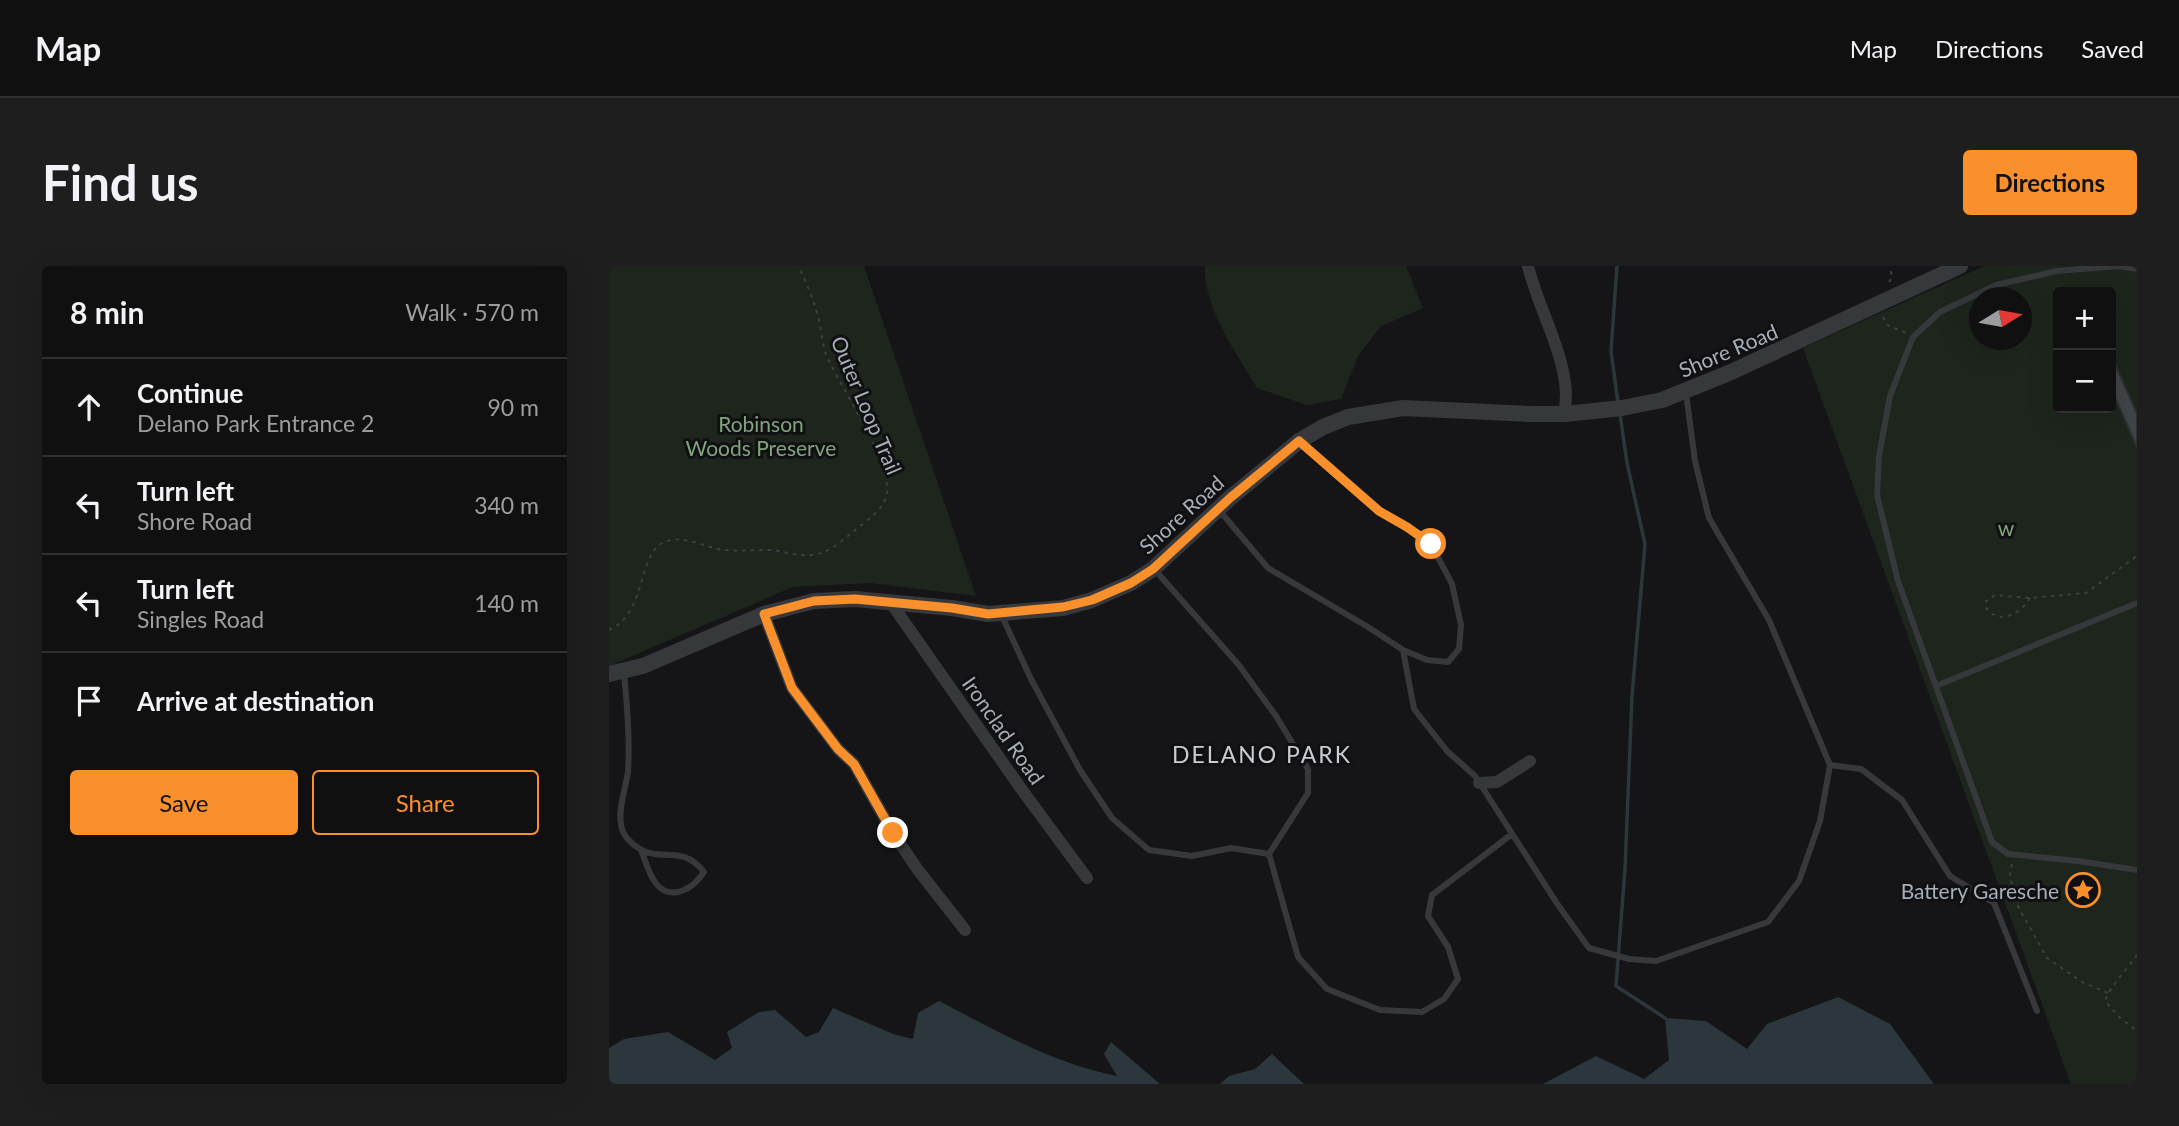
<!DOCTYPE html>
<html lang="en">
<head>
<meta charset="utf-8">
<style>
	:root { --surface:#101011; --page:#1e1e1f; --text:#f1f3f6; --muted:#9c9d9f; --line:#303031; --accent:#f9902b }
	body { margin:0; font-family:Lato,sans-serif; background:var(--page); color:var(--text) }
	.controls { position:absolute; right:21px; top:21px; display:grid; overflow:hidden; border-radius:7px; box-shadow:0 7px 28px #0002 }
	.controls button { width:63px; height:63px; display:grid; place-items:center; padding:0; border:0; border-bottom:2px solid var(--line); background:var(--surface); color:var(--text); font:35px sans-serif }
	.compass { position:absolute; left:1360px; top:21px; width:63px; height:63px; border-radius:50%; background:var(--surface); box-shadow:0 7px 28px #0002; rotate:79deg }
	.stop { position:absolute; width:21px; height:21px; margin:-16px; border:5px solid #f9902b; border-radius:50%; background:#fff }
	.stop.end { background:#f9902b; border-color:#fff; box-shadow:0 2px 7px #0008 }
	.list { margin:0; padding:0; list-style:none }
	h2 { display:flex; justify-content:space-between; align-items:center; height:91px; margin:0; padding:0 28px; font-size:30px }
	h2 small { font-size:23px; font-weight:400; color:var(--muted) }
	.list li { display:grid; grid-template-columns:46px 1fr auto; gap:21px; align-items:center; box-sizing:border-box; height:98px; padding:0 28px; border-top:2px solid var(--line) }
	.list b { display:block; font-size:26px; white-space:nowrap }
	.list p { margin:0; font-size:23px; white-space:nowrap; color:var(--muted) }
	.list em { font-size:23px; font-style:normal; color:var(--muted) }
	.actions { display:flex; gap:14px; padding:21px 28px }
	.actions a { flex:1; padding:16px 0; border:2px solid var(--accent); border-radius:7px; text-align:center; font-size:24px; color:var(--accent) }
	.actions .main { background:var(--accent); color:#111 }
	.icon { flex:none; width:38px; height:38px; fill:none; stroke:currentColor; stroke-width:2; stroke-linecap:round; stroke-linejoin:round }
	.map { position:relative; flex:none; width:1528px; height:818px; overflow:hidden; border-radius:7px }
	header { display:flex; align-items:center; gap:42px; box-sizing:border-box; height:98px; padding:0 35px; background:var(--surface); border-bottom:2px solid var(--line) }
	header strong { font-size:33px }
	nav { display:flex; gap:38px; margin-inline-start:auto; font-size:24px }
	.intro { display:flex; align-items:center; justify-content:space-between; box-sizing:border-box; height:168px; padding:0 42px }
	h1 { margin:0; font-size:49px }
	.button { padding:18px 32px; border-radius:7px; background:var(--accent); color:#111; font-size:24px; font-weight:700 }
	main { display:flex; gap:42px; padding:0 42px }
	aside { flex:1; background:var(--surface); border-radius:7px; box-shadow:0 7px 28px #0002 }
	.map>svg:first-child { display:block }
</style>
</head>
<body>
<header>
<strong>Map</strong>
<nav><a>Map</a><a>Directions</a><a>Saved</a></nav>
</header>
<div class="intro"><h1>Find us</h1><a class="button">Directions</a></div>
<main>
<aside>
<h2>8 min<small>Walk · 570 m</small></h2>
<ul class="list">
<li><svg class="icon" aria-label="ahead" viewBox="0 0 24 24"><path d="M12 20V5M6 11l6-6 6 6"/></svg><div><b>Continue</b><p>Delano Park Entrance 2</p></div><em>90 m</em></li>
<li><svg class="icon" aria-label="left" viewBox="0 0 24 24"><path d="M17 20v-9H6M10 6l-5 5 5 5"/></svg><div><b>Turn left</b><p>Shore Road</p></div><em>340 m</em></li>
<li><svg class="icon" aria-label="left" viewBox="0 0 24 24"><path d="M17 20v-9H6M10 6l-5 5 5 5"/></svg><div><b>Turn left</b><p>Singles Road</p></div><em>140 m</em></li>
<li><svg class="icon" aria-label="arrive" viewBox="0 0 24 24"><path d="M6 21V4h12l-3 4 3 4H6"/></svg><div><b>Arrive at destination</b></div></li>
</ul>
<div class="actions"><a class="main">Save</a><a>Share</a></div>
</aside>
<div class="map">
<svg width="1528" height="818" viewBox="0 0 1528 818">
	<rect width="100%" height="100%" fill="#151517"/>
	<path fill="#1d251d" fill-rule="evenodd" d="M0 0H255L367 330 261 317 184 321 0 400Z
		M596 0H797L814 42 772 60 749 90 732 133 698 139 648 122C628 88 594 41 596 0Z
		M1375 0H1528V818H1462L1194 82ZM1449 26H1502V142H1449ZM1370 32H1412V74H1370Z"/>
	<path fill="#2b373c" d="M1229 731 1281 758 1325 818H934L987 790 1035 813 1060 794 1056 752 1097 755 1138 783 1158 758Z
		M330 735C388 765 443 797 508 810L495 788 502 776 551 818H0V782L15 773 59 766 106 794 123 782 118 766 150 746 166 744 197 771 210 766 224 742 284 768 304 773 309 747Z
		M663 788 695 818H611L620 810 646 803Z"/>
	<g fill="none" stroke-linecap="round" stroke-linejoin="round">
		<path stroke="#2b373c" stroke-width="3.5" d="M1008 0 1002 85 1009 137
			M1011 148 1018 197 1036 278 1023 430 1016 603 1007 720 1056 752"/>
	</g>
	<path fill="#414447" stroke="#2f3033" stroke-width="2" d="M1502 89 1528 148V181L1502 122Z"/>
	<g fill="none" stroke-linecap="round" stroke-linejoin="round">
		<path stroke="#3c3f43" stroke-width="2" stroke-dasharray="3.5 5" stroke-linecap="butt" d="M1280 16 1283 12 1281 0
			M1274 51 1278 59 1297 67
			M1421 332C1412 347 1391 360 1377 342V335L1386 329 1421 332 1477 327 1528 290
			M0 364C40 346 27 284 58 275 76 269 97 282 115 284 131 285 147 284 163 284 173 285 184 289 194 289 216 291 229 278 245 265 256 256 273 245 277 231 287 201 228 117 216 86 212 72 212 57 207 44 203 29 196 14 189 0
			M1403 598 1401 608 1406 635 1438 692 1473 716 1499 727
			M1528 689C1519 702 1500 722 1496 735L1510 751 1528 765"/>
		<path stroke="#36383c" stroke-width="6" d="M1528 3 1509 0 1448 5 1387 19 1331 46 1304 71 1281 130 1270 190 1268 229 1289 315 1383 576 1399 588 1469 595 1528 604
			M1077 127 1086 195 1100 252 1160 354 1221 499 1252 503 1293 534 1341 610 1385 637 1428 745
			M692 176 770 245 798 261 822 278 843 318 852 359 850 383 839 396 818 394 794 384
			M610 244 659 302 759 361 794 384 805 443 838 485 866 510 949 639 980 682 1020 693 1047 695 1159 656 1190 615 1211 555 1221 499
			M546 304 629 398 667 450 699 503V527L660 588
			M392 348 422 413 471 504 503 552 540 584 583 590 622 582 660 588 689 691 718 723 771 744 813 746 835 733 849 713 839 681 819 650 823 629 903 568
			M15 407C18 439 21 472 19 505 17 522 9 542 12 558 13 569 22 578 31 583 53 596 73 578 95 606 88 616 81 623 69 626 45 631 39 601 32 584
			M1327 420 1528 337"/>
		<path stroke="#36383c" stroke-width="12" d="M919 0C929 42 954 82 957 126 957 133 956 140 956 148
			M282 337 413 524 478 612
			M155 348 183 422 229 483 245 498 284 567 309 604 356 664
			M870 517 888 516 921 495"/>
		<path stroke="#36383c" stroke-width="16" d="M0 408 34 400 155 348 205 335 246 333 343 342 379 348 454 342 483 334 522 317 544 303 621 232 690 175 714 161 739 151 794 142 920 148H956L1013 142 1053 134 1120 107 1351 0"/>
	</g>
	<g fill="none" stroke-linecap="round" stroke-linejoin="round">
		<path stroke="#f9902b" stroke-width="9" d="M284 567 245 498 229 483 183 422 155 348 205 335 246 333 343 342 379 348 454 341 483 334 522 317 544 303 621 232 690 175 770 245 798 261 822 278"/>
	</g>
	<defs>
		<g id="sight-ring" transform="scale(1.75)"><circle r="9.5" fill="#101012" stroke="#f9902b" stroke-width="1.5"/><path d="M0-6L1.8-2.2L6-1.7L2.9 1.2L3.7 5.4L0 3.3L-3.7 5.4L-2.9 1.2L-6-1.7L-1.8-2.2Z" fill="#f9902b"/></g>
	</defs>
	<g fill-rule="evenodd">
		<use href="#sight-ring" x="1474" y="624"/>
	</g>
	<g text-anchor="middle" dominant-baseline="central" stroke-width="6" stroke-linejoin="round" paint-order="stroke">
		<g font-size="21" fill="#a6afb8" stroke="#101012">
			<text transform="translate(1119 84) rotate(-23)">Shore Road</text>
			<text transform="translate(258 139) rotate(67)">Outer Loop Trail</text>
			<text transform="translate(572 248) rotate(-42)">Shore Road</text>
			<text transform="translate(395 464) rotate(55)">Ironclad Road</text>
		</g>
		<g font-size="21" fill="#81a47d" stroke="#101012">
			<text x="152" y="157">Robinson<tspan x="152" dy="24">Woods Preserve</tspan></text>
			<text x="1397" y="261">w</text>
		</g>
		<g font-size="21" fill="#a6afb8" stroke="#101012" text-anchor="end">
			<text x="1450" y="624">Battery Garesche</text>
		</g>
		<g font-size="23" letter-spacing="2" fill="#c8cdd4" stroke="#101012">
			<text x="653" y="488">DELANO PARK</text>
		</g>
	</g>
</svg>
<div class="controls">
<button>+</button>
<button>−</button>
</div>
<svg class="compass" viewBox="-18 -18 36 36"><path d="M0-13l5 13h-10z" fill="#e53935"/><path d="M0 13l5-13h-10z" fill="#9c9d9f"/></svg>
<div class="stop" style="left:822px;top:278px"></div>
<div class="stop end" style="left:284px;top:567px"></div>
</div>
</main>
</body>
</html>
